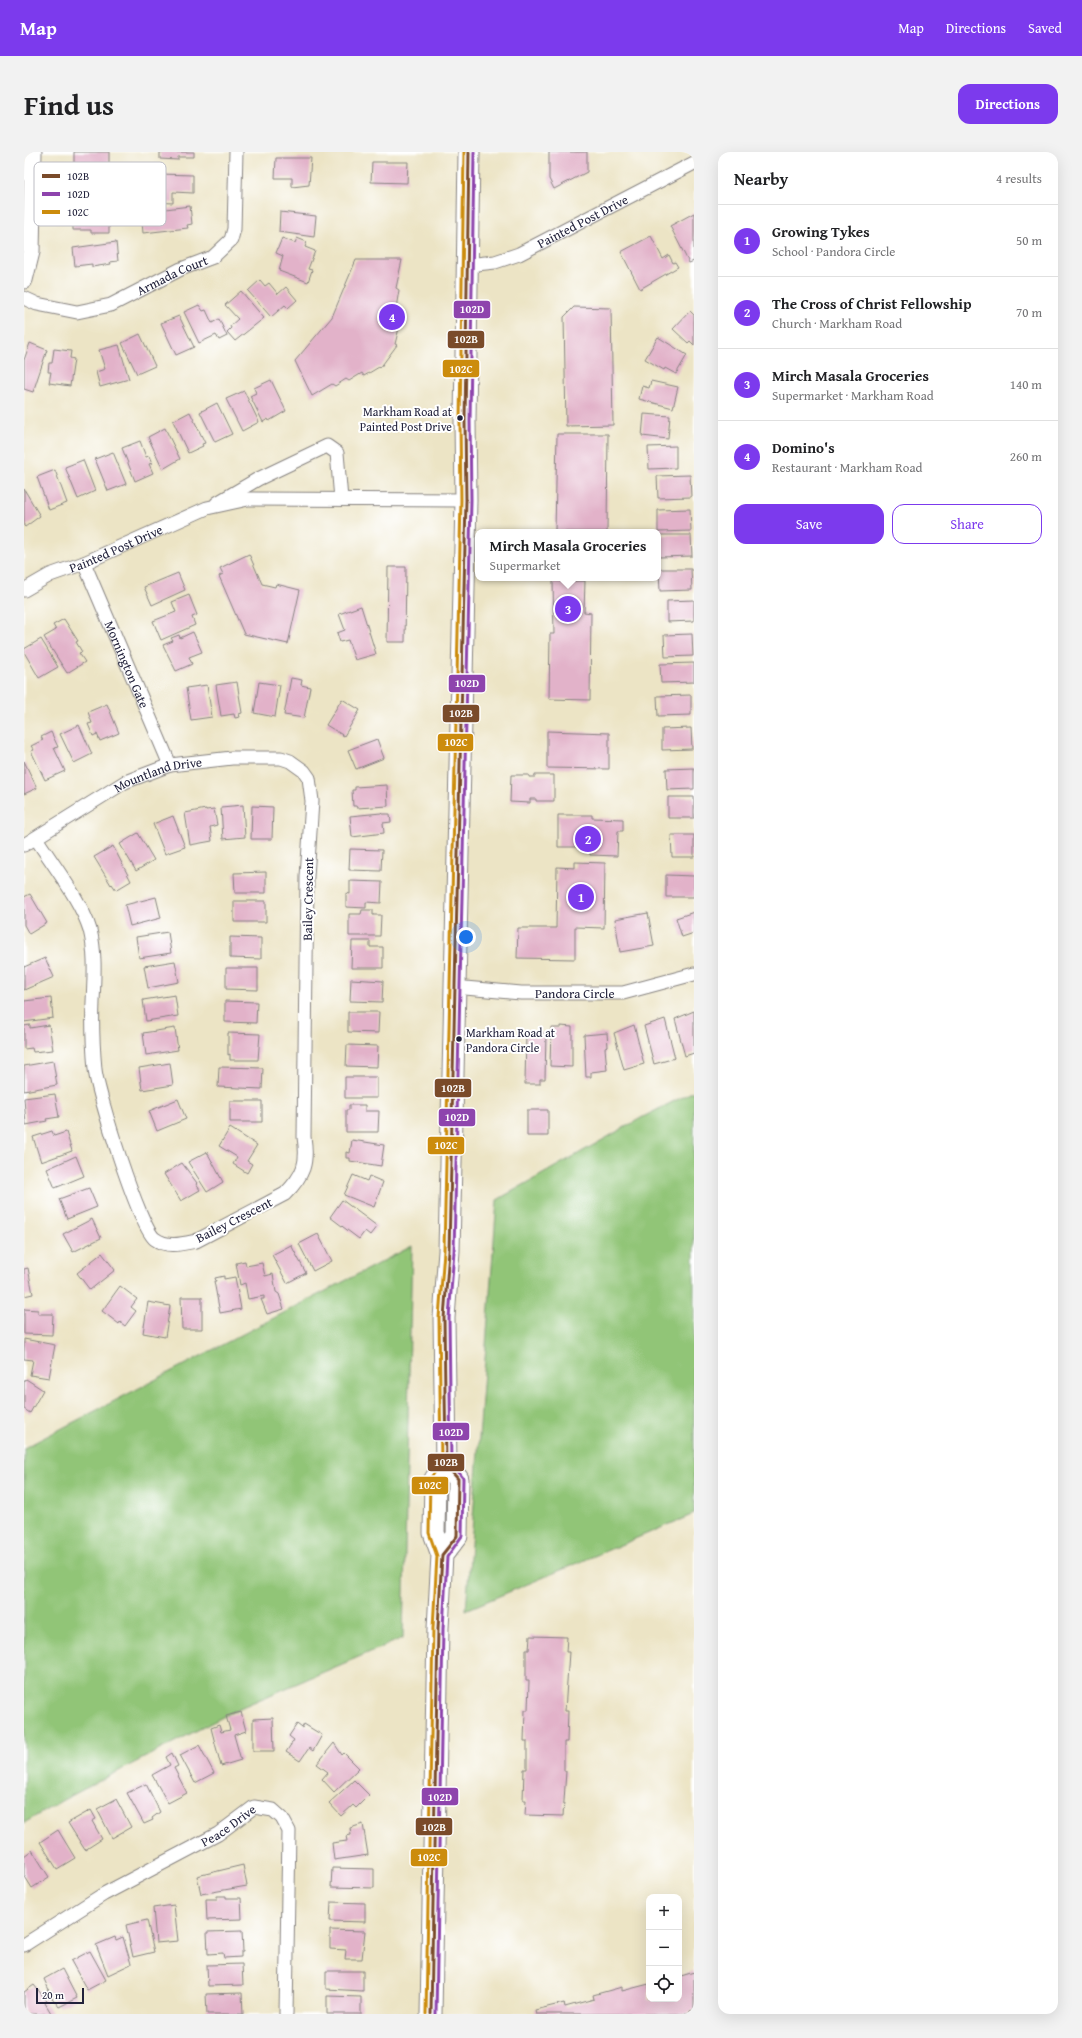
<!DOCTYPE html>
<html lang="en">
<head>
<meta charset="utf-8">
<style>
	:root { --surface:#fff; --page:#f2f2f2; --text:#202124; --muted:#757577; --line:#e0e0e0; --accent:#7c3aed }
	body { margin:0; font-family:"Gentium Book Plus",serif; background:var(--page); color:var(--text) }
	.controls { position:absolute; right:12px; bottom:12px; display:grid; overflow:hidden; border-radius:8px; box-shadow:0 4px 16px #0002 }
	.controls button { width:36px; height:36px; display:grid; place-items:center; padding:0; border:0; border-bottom:1px solid var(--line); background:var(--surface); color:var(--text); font:20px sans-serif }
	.scale { position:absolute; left:12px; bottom:10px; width:48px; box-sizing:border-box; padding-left:4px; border:2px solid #22223b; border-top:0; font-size:11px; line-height:14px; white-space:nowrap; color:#22223b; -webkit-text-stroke:3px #fff; paint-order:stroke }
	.you { position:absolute; left:442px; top:785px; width:14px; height:14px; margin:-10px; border:3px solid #fff; border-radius:50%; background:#1a73e8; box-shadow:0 0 0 6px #1a73e833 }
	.badge { display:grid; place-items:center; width:26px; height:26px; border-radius:50%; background:var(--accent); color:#fff; font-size:13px; font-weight:700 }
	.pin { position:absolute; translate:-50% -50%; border:2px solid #fff; box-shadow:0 1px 4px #0006 }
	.popup { position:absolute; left:451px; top:377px; width:186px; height:52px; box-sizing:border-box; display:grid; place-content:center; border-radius:8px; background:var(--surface); filter:drop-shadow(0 1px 3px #0005); font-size:13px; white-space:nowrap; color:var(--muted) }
	.popup b { font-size:15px; color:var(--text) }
	.popup::after { content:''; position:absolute; left:50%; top:100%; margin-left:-8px; border:8px solid transparent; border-top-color:var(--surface) }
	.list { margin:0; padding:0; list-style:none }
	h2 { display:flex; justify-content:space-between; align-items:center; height:52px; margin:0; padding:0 16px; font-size:17px }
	h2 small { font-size:13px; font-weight:400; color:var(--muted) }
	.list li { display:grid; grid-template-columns:26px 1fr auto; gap:12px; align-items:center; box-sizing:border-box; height:72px; padding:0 16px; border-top:1px solid var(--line) }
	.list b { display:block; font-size:15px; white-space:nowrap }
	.list p { margin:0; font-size:13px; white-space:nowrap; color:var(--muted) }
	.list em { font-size:13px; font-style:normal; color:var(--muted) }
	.actions { display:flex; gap:8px; padding:12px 16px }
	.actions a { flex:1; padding:9px 0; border:1px solid var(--accent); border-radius:12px; text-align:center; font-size:14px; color:var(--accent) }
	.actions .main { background:var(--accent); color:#fff }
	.icon { flex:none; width:22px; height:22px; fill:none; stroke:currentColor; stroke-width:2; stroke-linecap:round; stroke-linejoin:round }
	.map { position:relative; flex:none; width:670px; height:1862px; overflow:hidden; border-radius:12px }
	header { display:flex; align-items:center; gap:24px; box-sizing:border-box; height:56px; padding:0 20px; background:var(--accent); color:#fff }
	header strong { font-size:19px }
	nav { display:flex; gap:22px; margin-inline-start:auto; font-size:14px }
	.intro { display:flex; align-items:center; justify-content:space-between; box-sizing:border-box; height:96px; padding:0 24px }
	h1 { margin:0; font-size:28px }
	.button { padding:10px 18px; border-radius:12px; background:var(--accent); color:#fff; font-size:14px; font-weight:700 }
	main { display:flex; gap:24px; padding:0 24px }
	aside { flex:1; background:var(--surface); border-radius:12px; box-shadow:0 4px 16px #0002 }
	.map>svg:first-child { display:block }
</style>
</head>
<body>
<header>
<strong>Map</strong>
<nav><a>Map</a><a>Directions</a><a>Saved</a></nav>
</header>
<div class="intro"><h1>Find us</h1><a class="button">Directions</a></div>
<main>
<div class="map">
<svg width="670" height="1862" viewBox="0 0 670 1862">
	<rect width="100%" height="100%" fill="#fff"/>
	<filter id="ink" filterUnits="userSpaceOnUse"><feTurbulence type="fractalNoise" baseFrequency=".025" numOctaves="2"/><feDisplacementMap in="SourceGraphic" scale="8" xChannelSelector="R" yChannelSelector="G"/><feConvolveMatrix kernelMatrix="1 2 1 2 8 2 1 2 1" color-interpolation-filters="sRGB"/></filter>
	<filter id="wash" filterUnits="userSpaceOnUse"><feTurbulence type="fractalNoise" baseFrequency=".012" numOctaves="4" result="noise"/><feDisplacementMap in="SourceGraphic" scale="16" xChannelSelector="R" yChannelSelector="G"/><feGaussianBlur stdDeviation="0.9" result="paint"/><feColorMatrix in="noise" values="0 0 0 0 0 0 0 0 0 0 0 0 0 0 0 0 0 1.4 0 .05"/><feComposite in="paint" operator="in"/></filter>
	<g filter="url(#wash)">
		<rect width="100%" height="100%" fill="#ece4c5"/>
		<path fill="#91c577" stroke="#5a7459" d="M670 939V1362L442 1458 473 1048 617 966Z
			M388 1094 379 1486 218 1555 39 1648 0 1671V1296Z"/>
		<g id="blocks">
			<path fill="#e2b2c9" d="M50 0H85V15L68 14 67 22H50Z
				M136 0H170V5H154V8L136 7Z
				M525 0H563V20L530 37 525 27Z
				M252 6H287L285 33 268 35V26H251Z
				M348 10H384L383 31 347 30Z
				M135 22 169 23V41L149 40V51L130 50V39H135Z
				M49 27H85L84 48 67 47V55H49Z
				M166 54 168 72 163 73 164 76 119 81 117 60Z
				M49 60H85V81H67V78H49Z
				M256 60 292 64 290 85 255 80Z
				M670 61V109L665 111 646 74Z
				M627 84 639 107 645 103 649 111 651 110 654 115 616 137 597 100Z
				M258 86 271 91 273 86 283 90 281 95 291 99 284 117 288 118 284 130 255 119 259 104 252 101Z
				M92 90 94 109 86 110 87 112 68 115V112L51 114 49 96Z
				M332 108H378L372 136 375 138 372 156 374 158 372 174 375 176 371 192 373 193 356 216 355 215 340 224 338 221 325 229 322 227 311 234 308 232 288 244 271 209 308 165Z
				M236 128 241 134 245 131 254 142 262 135 273 148 264 156 261 153 247 165 224 139Z
				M217 139 240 166 211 189 203 180 207 176 206 174 214 167 201 153Z
				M175 153 179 159 182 158 188 171 195 167 203 184 195 188 192 183 175 191 160 160Z
				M550 155 587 156 589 273 542 274 540 165Z
				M666 159 670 163V193L666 189 664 191 649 177Z
				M155 164 170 195 152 203 137 171Z
				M116 182 131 214 113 222 98 191Z
				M634 185 663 203 652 222 641 216 640 218 621 207Z
				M6 191 23 198 9 240 0 237V208Z
				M95 193 105 227 76 235 72 220 81 217 75 198Z
				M30 197 47 199 46 206 50 207 46 234 25 231 27 220H24L25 211H28Z
				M247 228 262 259 245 269 244 267 239 270 226 244 232 241 230 236Z
				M627 229 654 235 649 256 615 247 618 234 625 236Z
				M220 239 235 270 218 279 202 247Z
				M193 251 208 282 191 290 176 260Z
				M166 260 181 291 178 292 179 294 164 301 149 269Z
				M620 262 646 264 644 287 618 284Z
				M141 276 156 307 139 317 124 285Z
				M533 282H584L583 380H531Z
				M116 289 122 305 125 304 128 311 125 312 129 321 111 329 98 296Z
				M652 294V316L625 317 624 295Z
				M89 300 102 332 84 339 71 307Z
				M59 308 71 339 54 347 41 315Z
				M31 318 43 351 25 358 13 325Z
				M666 323 667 345 634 346 633 324Z
				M0 337 16 364 1 375 0 374Z
				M666 357 667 379 634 380V358Z
				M635 383H667L668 404 635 405Z
				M225 402 238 432 251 435 252 432 276 438 264 492 220 482 195 424 199 422 196 416Z
				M364 415H382L381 490H363Z
				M635 417H667L668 438 636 439Z
				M154 421 161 438 128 453 120 435Z
				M529 429H561L560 460 567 461 566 548 525 547 526 482H530Z
				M165 443 173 463 168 465 171 473 137 488 129 469 152 460 148 450Z
				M670 448V469L643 470V449Z
				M337 454 352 502 331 508 324 488 316 490 313 481 321 478 315 462Z
				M40 467 54 489 52 490 58 500 55 501 61 510 43 521 20 485 32 478 29 473Z
				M169 480 178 500 165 505 168 512 152 519 139 493 149 489 147 486 155 483 156 486Z
				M668 482 669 504 641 505 640 483Z
				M17 487 34 515 15 526 0 500V497Z
				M670 511V530L637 531 636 512Z
				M267 526 278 528 277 533 286 535 280 566 260 563Z
				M213 530 218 561 215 562 216 565 211 566 210 562 197 564 192 533Z
				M235 530 256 533 251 565 230 561Z
				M183 533 188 565 167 568 162 536Z
				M667 543V563L634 564 633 544Z
				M318 547 336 558 320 584 302 573Z
				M83 552 95 581 76 589 73 582 69 584 64 572 68 571 64 560Z
				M55 573 68 602 50 611 36 582Z
				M667 576 668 597 638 598V577Z
				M523 579 585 581V617L523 616Z
				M27 580 34 595 30 596 41 619 21 628 7 599 10 598 7 594 19 588 17 585Z
				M353 587 360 606 332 617 324 598Z
				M0 609 13 636 0 642Z
				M670 616V637L643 638 642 617Z
				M487 623H505V625H511V623H530V649H512V647H506V651L486 650Z
				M363 633 364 654 333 656 332 654H329L328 638H331V635Z
				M644 645H670V666H644Z
				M219 653 221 685 199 687 197 655Z
				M228 654 249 655 248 687H227Z
				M182 657V658L190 657 193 673 186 675 188 689 166 693 161 661Z
				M357 661 358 662H366L367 670 359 671 360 681 328 685 326 664Z
				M534 663H568V666L599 667V679H594L593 704 566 703V695H534Z
				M149 664 161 695 141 702 129 672Z
				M114 681 130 708 112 719 96 692Z
				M647 683H670V705H648Z
				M89 694 107 729 92 738 88 732 87 733 70 705Z
				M326 697 358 698 357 719 325 718Z
				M551 710 581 711 580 776 551 775V807L493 806 494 776H532L533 715 551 716Z
				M242 720V741H211L210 721Z
				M642 723 670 724V745H642Z
				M326 729 358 730 357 751 342 750V756L322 755V741L326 742Z
				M6 742 23 771 5 782 0 773V745Z
				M132 745 137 766 106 774 101 753Z
				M210 749H242V770H210Z
				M338 758H349V763H357L356 784H325V762H337Z
				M670 760V781L658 785 652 766Z
				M624 761 630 794 596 800 591 767Z
				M144 780 147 801 115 806 112 785Z
				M206 785 237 786V807L206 806Z
				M328 789H346V795H359V816H327Z
				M21 806 30 825 0 838V815Z
				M151 809 155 830 124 836 120 814Z
				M202 816H234V838L202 837Z
				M327 827 359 829 358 850 326 849Z
				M151 843 154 864 122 869 119 848Z
				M27 846 29 866 0 870V849Z
				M201 849 233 850 232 871 201 870Z
				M670 859V901L661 904 651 867Z
				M324 860H355L354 881 324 880Z
				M641 867 651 906 630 912 620 874Z
				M6 873V876L25 873 29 898 9 900 8 896 0 897V874Z
				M610 873 620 912 600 918 590 881Z
				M537 874 548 875V915L526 914 527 876H537Z
				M151 876 154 898 122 903 119 881Z
				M204 881 236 882 234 908H206V902L204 903Z
				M502 881H522L521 927H516V932H501Z
				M583 881 584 895 581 896 583 918 567 920V925H562L560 883Z
				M323 893 354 894 353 915 322 914Z
				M29 909 33 933 0 939V914Z
				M146 911 149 933 118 938 115 916Z
				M195 915 239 916 238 937 194 935Z
				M321 925H353V946H321Z
				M31 942 35 965 22 967 23 969 2 973 0 946Z
				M154 947 162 967 133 979 125 959Z
				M206 949H238V970H206Z
				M325 953H341V959H355L354 980H322V958H325Z
				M503 958H524V984H503Z
				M206 976 233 993 223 1009 228 1012 223 1021 209 1012 213 1005 195 994Z
				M28 979 30 984 42 980 48 999 17 1010 9 985Z
				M328 988 360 993 357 1014 326 1009V1006H322V1000L326 1001Z
				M183 1000 199 1030 183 1040 164 1010Z
				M52 1004 60 1024 31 1036 23 1017Z
				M158 1011 173 1031 172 1032 176 1038 157 1049 140 1022Z
				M329 1023 343 1029 345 1024 359 1030 350 1055 320 1043Z
				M65 1036 73 1055 43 1067 35 1047Z
				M318 1048 353 1074 346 1083 341 1079 335 1087 306 1065Z
				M68 1067 77 1086 49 1100 39 1082Z
				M294 1082 308 1109 289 1119 275 1092Z
				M267 1093 282 1121 263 1131 248 1103Z
				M78 1101 91 1118 66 1138 53 1121Z
				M221 1109 222 1114 238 1111 241 1124 249 1122 252 1140 255 1142 260 1157 243 1162 237 1147H240V1144L224 1147 221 1131 216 1133 212 1111Z
				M4 1116 9 1142 0 1144V1117Z
				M200 1124V1127L211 1125 217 1157 196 1161 190 1129H192L191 1126Z
				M96 1134 113 1147 107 1155 112 1159 101 1174 96 1170 95 1172 78 1159Z
				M157 1145H178V1177H158Z
				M124 1150 146 1154 141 1185 119 1181Z
				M0 1157 14 1158V1162H29L28 1183 0 1182Z
				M0 1187 31 1193 25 1226 6 1223 9 1208 0 1207Z
				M2 1227 19 1238 6 1261 0 1257V1230Z
				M506 1484 543 1485 542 1500H545L541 1559H544L543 1590H540V1619H542L539 1664 501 1663 502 1648H499L500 1617H503V1589H500L501 1558H504L505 1529H502V1498H505Z
				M217 1560 222 1579 210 1583 217 1608 197 1614 187 1576 195 1573 197 1580 206 1578 202 1564Z
				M249 1566 250 1599H229V1567Z
				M273 1572 278 1576 280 1572 298 1583 289 1599 285 1596 276 1609 262 1600 270 1588 265 1584Z
				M310 1591 318 1603 320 1601 335 1616 310 1640 298 1627 304 1620 293 1612Z
				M175 1593 190 1621 171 1631 156 1603Z
				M148 1601 154 1614 150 1616 163 1641 144 1651 128 1623 146 1613 142 1605Z
				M330 1628 345 1643 332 1656 329 1653 317 1664 305 1651Z
				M122 1632 136 1660 128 1666 129 1668 120 1672 103 1641Z
				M92 1647 107 1675 88 1686 73 1657Z
				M67 1658 72 1667 68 1669 78 1687 61 1698 44 1671Z
				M339 1672 344 1703 310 1708 308 1691 323 1689 322 1684 327 1683 326 1676Z
				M34 1678 51 1706 33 1717 16 1690Z
				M8 1698 25 1725 8 1736 0 1723V1704Z
				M219 1713 223 1734 177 1742 173 1724Z
				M308 1716 350 1717V1736L307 1735Z
				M193 1744H202V1746H217L218 1767 183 1768 182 1747H193Z
				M307 1750 341 1751V1770L306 1769Z
				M150 1753 154 1789 132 1791 129 1756Z
				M123 1768 130 1800 109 1805 102 1773Z
				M306 1778 341 1779 338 1807H321L322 1798 306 1797Z
				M218 1779 219 1800H217V1805L200 1806 199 1801 184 1802 183 1780Z
				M91 1785 92 1788 99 1785 107 1812 84 1823 72 1793Z
				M66 1799 82 1828 63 1838 47 1809Z
				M218 1812 219 1833 184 1834 183 1813Z
				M38 1817 53 1846 35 1855 23 1839 25 1838 20 1827Z
				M302 1819H339V1839L302 1837Z
				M655 1820 657 1824 670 1820V1858L666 1859V1862H512L511 1858 540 1851 541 1855 570 1847 569 1843 598 1835V1839L625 1832V1847H655Z
				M10 1833 23 1849 21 1851 27 1861 25 1862H3L0 1857V1840Z
				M218 1841 219 1862H183L182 1842Z
				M303 1844 337 1845V1862H303Z"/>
		</g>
	</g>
	<g filter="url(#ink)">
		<use href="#blocks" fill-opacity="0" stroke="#878380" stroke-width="1"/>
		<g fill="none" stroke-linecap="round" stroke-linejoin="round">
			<g stroke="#878380" stroke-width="15">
				<g id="minor">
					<path id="s1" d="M443 113 471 110 495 102 670 11"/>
					<path id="s2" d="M0 146 13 152 53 160 87 153 157 117 189 105 207 88 210 77 212 0"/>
					<path d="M193 351 234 327 303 294 313 301 317 347"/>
					<path id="s3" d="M60 411 146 613"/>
					<path id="s4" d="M0 438 26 423 60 411 183 356 224 347 442 348"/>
					<path id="s5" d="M0 693 101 630 146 613 208 606H257L266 609 280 619 285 626 288 649 283 725 280 985C284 1011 280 1023 261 1042L172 1089C158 1092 143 1096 131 1087 116 1077 73 940 71 917 69 895 68 872 69 850 70 826 72 802 66 778 57 748 29 713 12 686"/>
					<path id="s6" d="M430 835 497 841H599L670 822"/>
					<path id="s7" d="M0 1793 80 1742 194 1682 230 1655 249 1658 258 1666 265 1679 262 1862"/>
				</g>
			</g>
			<g stroke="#878380" stroke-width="19">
				<path id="tertiary" d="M0 128 7 100 9 0"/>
			</g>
			<g stroke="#878380" stroke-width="23">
				<path id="primary" d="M418 1403 433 1384 434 1327 422 1313
					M407 1862 414 1476 418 1403 410 1381 411 1327 422 1313 420 1166 425 1099 442 348 441 269 445 0"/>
			</g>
			<use href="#minor" stroke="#fff" stroke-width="13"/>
			<use href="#tertiary" stroke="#fff" stroke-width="17"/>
			<use href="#primary" stroke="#fff" stroke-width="21"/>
			<g stroke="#fff" stroke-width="6">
				<path id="bus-1" d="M407 1862 414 1476 418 1403 433 1384 434 1327 422 1313 420 1166 425 1099 442 348 441 269 445 0"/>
			</g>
			<g stroke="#fff" stroke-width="6">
				<path id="bus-2" d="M412 1862 419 1476 423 1405 438 1384 439 1326 427 1311 425 1166 430 1099 447 348 446 269 450 0"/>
			</g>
			<g stroke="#fff" stroke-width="6">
				<path id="bus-3" d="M402 1862 409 1476 413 1404 405 1381 406 1327 417 1311 415 1166 420 1099 437 348 436 269 440 0"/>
			</g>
			<use href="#bus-1" stroke="#7a4b2a" stroke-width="3"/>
			<use href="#bus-2" stroke="#8e44ad" stroke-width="3"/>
			<use href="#bus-3" stroke="#cc8c0c" stroke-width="3"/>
		</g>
	</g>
	<g fill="#22223b" stroke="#fff" stroke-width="1.5">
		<circle cx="436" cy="266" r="3.5"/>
		<circle cx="435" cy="887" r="3.5"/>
	</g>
	<g text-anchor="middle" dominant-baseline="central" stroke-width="4" stroke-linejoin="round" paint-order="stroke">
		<g font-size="12" fill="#22223b" stroke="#fff" text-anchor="end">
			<text x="428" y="259">Markham Road at<tspan x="428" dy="15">Painted Post Drive</tspan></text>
			<text x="442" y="880" text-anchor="start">Markham Road at<tspan x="442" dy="15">Pandora Circle</tspan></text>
		</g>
		<g font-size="13" fill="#22223b" stroke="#fff">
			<text stroke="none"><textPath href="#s1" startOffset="125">Painted Post Drive</textPath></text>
			<text stroke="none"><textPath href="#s2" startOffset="158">Armada Court</textPath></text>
			<text stroke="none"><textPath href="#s4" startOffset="101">Painted Post Drive</textPath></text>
			<text stroke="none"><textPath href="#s3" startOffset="110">Mornington Gate</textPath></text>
			<text stroke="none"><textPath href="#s5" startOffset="153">Mountland Drive</textPath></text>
			<text transform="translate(284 747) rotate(-89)">Bailey Crescent</text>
			<text stroke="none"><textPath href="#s6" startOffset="121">Pandora Circle</textPath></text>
			<text transform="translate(210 1068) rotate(-27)">Bailey Crescent</text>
			<text stroke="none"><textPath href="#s7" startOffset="237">Peace Drive</textPath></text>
		</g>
	</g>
	<rect x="10" y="10" width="132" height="64" rx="6" fill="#fff" stroke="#bdbdc4" stroke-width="1"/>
	<rect x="18" y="22" width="18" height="4" fill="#7a4b2a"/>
	<rect x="18" y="40" width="18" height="4" fill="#8e44ad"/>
	<rect x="18" y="58" width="18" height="4" fill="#cc8c0c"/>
	<g font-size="11" fill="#22223b">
		<text x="43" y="28">102B</text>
		<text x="43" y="46">102D</text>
		<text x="43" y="64">102C</text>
	</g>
	<g stroke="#fff" stroke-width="1.5">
		<rect x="429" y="148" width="38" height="19" rx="4" fill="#8e44ad"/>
		<rect x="423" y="178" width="38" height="19" rx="4" fill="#7a4b2a"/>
		<rect x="418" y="207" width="38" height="19" rx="4" fill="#cc8c0c"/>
		<rect x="424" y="522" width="38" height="19" rx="4" fill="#8e44ad"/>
		<rect x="418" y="552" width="38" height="19" rx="4" fill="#7a4b2a"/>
		<rect x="413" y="581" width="37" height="19" rx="4" fill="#cc8c0c"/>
		<rect x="410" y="926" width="38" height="20" rx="4" fill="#7a4b2a"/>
		<rect x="414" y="956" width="38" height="19" rx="4" fill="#8e44ad"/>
		<rect x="403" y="984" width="38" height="19" rx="4" fill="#cc8c0c"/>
		<rect x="408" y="1270" width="38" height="19" rx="4" fill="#8e44ad"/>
		<rect x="403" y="1301" width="38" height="19" rx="4" fill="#7a4b2a"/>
		<rect x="387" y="1324" width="38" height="19" rx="4" fill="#cc8c0c"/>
		<rect x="397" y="1635" width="38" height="19" rx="4" fill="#8e44ad"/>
		<rect x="391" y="1665" width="38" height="19" rx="4" fill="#7a4b2a"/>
		<rect x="386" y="1696" width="38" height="19" rx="4" fill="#cc8c0c"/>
	</g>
	<g font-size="11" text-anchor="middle" font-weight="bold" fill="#fff">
		<text x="448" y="161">102D</text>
		<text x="442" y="191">102B</text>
		<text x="437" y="221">102C</text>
		<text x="443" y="535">102D</text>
		<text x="437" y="565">102B</text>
		<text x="432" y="594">102C</text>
		<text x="429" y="940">102B</text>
		<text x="433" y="969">102D</text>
		<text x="422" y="997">102C</text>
		<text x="427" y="1284">102D</text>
		<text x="422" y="1314">102B</text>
		<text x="406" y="1337">102C</text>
		<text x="416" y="1649">102D</text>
		<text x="410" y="1679">102B</text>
		<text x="405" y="1709">102C</text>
	</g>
</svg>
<div class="controls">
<button>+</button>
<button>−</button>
<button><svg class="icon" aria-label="locate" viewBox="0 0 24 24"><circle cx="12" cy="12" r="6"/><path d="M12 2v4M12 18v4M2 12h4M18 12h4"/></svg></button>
</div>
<div class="scale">20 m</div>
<div class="you"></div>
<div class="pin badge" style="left:557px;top:745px">1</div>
<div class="pin badge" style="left:564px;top:687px">2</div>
<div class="pin badge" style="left:544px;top:457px">3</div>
<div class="popup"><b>Mirch Masala Groceries</b>Supermarket</div>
<div class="pin badge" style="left:368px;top:165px">4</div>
</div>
<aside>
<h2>Nearby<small>4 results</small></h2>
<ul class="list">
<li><span class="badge">1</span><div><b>Growing Tykes</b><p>School · Pandora Circle</p></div><em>50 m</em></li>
<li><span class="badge">2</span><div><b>The Cross of Christ Fellowship</b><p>Church · Markham Road</p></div><em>70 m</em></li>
<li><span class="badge">3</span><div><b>Mirch Masala Groceries</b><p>Supermarket · Markham Road</p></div><em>140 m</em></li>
<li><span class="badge">4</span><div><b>Domino's</b><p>Restaurant · Markham Road</p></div><em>260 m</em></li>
</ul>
<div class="actions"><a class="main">Save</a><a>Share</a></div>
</aside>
</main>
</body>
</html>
